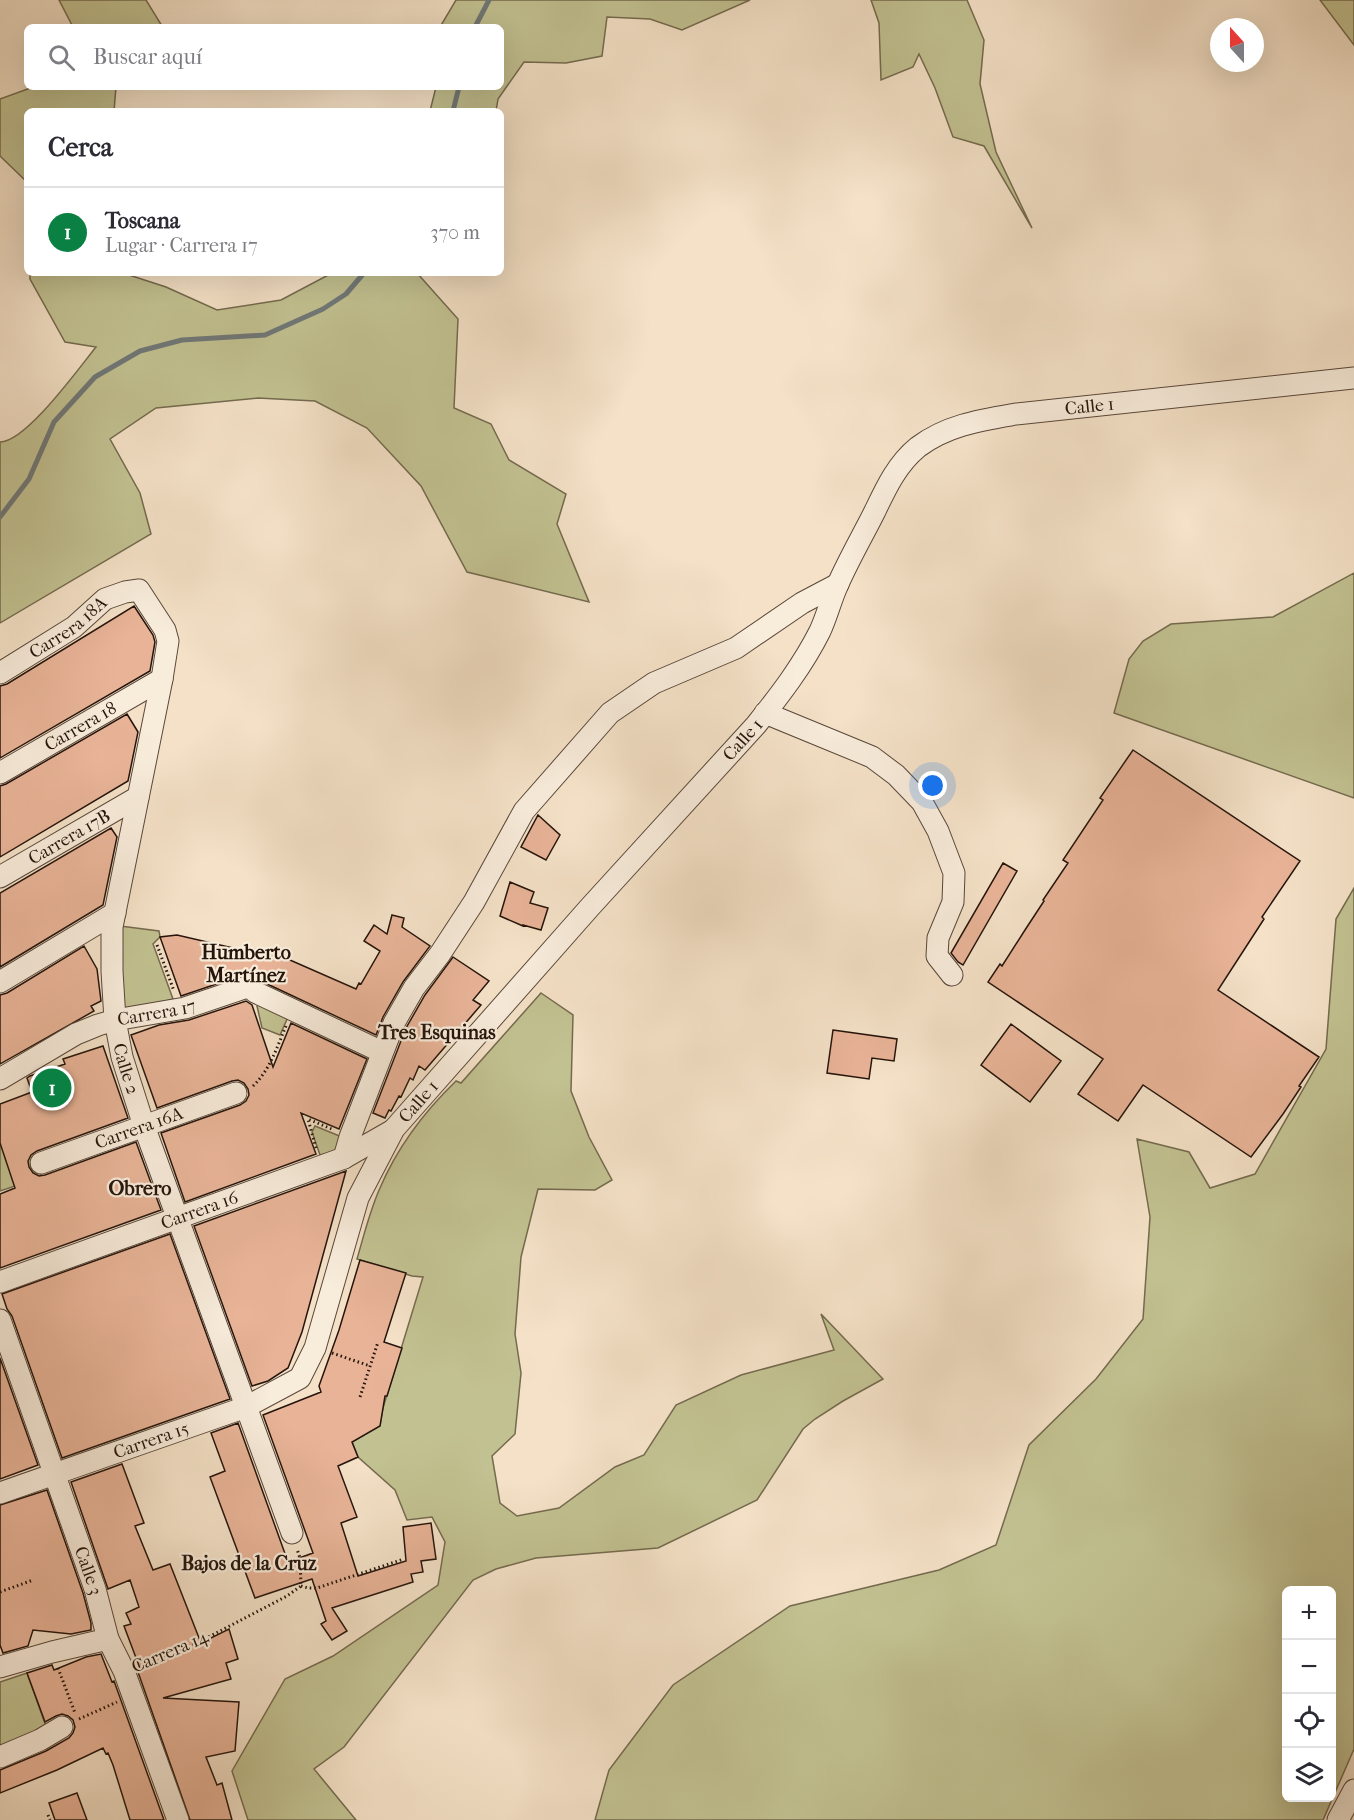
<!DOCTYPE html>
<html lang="es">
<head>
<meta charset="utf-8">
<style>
	:root { --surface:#fff; --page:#f2f2f3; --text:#2b2b33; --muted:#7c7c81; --line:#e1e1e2; --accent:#0b8043 }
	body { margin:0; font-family:"IM FELL French Canon",serif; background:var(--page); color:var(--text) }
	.controls { position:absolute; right:18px; bottom:18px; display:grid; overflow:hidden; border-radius:9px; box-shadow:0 6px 24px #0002 }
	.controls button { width:54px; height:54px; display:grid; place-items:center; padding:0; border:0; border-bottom:2px solid var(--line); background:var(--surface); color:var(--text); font:30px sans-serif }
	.compass { position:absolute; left:1210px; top:18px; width:54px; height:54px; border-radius:50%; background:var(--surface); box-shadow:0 6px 24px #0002; rotate:339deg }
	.you { position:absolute; left:933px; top:786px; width:21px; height:21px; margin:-15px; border:4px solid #fff; border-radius:50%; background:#1a73e8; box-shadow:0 0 0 9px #1a73e833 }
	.badge { display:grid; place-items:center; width:39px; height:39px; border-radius:50%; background:var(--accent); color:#fff; font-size:20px; font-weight:700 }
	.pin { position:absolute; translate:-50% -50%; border:3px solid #fff; box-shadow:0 2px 6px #0006 }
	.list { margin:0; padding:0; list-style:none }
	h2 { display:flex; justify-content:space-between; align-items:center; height:78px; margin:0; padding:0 24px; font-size:26px }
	h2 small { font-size:20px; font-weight:400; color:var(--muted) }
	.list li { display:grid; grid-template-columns:39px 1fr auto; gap:18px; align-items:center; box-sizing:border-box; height:90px; padding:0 24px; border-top:2px solid var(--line) }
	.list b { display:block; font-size:22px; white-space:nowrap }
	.list p { margin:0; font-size:20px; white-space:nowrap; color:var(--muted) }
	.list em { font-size:20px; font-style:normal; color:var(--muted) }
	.icon { flex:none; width:33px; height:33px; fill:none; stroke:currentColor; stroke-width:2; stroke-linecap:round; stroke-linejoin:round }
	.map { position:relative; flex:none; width:1354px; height:1820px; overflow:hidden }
	.search { position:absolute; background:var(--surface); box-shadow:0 6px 24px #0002; left:24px; top:24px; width:480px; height:66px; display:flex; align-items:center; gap:15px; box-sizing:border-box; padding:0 21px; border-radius:9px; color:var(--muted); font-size:22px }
	.panel { position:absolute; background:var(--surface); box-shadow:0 6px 24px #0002; left:24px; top:108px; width:480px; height:168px; border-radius:9px }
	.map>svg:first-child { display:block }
</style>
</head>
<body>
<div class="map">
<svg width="1354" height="1820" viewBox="0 0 1354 1820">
	<rect width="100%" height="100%" fill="#f4e1c7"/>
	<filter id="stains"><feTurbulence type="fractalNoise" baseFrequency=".00333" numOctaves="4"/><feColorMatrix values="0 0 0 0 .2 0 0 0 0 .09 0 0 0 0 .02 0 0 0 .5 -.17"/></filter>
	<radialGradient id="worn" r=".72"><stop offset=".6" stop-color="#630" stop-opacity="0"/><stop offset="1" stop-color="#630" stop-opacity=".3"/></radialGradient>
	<path fill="#c2c191" stroke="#746a4e" stroke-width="1.5" fill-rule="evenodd" d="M59 0H146L162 26 73 27Z
		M456 0H750L682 30 650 19 607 17 602 56 566 63 524 62 498 99 496 111H430L436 87H501V27H440Z
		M871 0H967L984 40 980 84 996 152 1032 228 984 146 953 137 935 88 919 54 913 67 881 80 879 23Z
		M1320 0H1354V45Z
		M33 87H116L114 111H27V191V182L0 156V99Z
		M30 273H123L166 287 217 310 281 300 332 273H417L458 319 454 408 491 424 509 460 566 494 557 524 589 602 467 572 421 486 367 428 315 401 258 398 156 408 110 439 140 493 151 534 0 623V442C26 442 79 368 96 347L65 342 30 279Z
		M1354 573V798L1114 713 1129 659 1143 641 1171 624 1273 617Z
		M1354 888V1749L1323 1820H595L609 1770 673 1685 790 1606 939 1570 996 1545 1029 1445 1096 1379 1143 1319 1150 1217 1137 1139 1189 1152 1210 1188 1255 1174 1326 1049 1336 919ZM1286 1590H1332V1798H1286Z
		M120 926 159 931 160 937 153 944 173 999 137 1010 125 1009 122 1005Z
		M541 993 573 1015 571 1091 589 1137 612 1180 595 1190 538 1189 521 1257 515 1334 521 1373 515 1434 492 1456 500 1503 517 1516 559 1508 615 1467 644 1455 676 1405 741 1375 834 1350 821 1314 883 1379 843 1401 815 1419 803 1429 757 1500 658 1548 536 1558 496 1569 473 1580 344 1747 314 1769 356 1820H248L232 1771 285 1679 333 1656 438 1585 445 1542 432 1517 407 1520 395 1490 358 1457 352 1442 380 1425 383 1408 423 1277 412 1276 357 1259C364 1235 370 1210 380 1188 397 1148 425 1111 456 1081L461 1083Z
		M259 1002 288 1017 280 1035 262 1028 257 1006Z
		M21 1119 53 1209 21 1184 0 1191V1126Z
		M315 1126 342 1137 339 1151 320 1155 312 1132Z
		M27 1673 48 1732 0 1751V1682Z"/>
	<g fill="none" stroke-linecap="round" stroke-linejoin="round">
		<path stroke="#707878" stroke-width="5" d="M475 27 489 0
			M453 111 459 87
			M0 517 29 479 54 422 95 377 140 351 182 340 265 335 323 309 346 294 364 273"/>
	</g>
	<path fill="#e8b397" stroke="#25140b" stroke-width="1.5" d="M134 606 153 635 155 642 150 671 0 758V686L7 684Z
		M127 714 138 732 128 781 0 857V786L6 784Z
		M1133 750 1300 861 1262 917 1264 919 1218 990 1319 1057 1299 1086 1301 1087 1283 1114 1251 1157 1143 1085 1118 1121 1078 1094 1103 1059 988 982 1000 964 1002 966 1025 930 1044 901 1043 900 1068 863 1063 860 1103 800 1100 798Z
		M538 815 560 835 546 860 521 847Z
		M111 828 117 837 103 905 0 967V893Z
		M1003 863 1017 871 963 965 958 962 951 953Z
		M510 882 534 892 530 903 548 908 541 930 523 925V926L500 916Z
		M392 915 404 918 402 927 430 946 403 982 383 1017 376 1035 263 982 253 974H246L181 996 160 937 177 935 246 951 253 949 274 953 356 989 359 983 361 984 380 951 364 941 374 925 387 934Z
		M84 946 97 969 101 1001 91 1006 94 1011 0 1064V995L7 993Z
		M453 957 489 981 473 1000 481 1005 425 1070 419 1066 413 1080 410 1078 401 1097 399 1096 391 1111 389 1110 385 1118 373 1113 406 1028 425 995Z
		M246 1001 252 1005 273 1067 291 1023 367 1059 339 1129 301 1113 316 1154 185 1202 161 1133 240 1105 246 1101 249 1095 248 1089 244 1083 238 1080 232 1081 157 1108 131 1035 159 1025 189 1020Z
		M1011 1024 1061 1061 1030 1102 981 1065Z
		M833 1030 897 1039 894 1061 872 1058 869 1079 827 1073Z
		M103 1046 128 1118 37 1151 31 1155 28 1161 29 1167 33 1173 39 1176 45 1175 136 1142 161 1210 0 1268V1194L15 1188 0 1143V1104L32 1092 27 1078 30 1076 65 1064 63 1059Z
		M346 1171 302 1332 288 1368 268 1381 252 1386 194 1226Z
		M170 1234 230 1399 62 1458 12 1316 7 1309 2 1294Z
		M360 1260 406 1273 384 1342 402 1348 387 1396H385L380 1426 352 1442 358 1457 338 1466 357 1517 341 1523 358 1576 406 1561 403 1527 431 1523 436 1559 421 1561 423 1572 411 1574 413 1582 332 1608 347 1631 332 1640 321 1624 326 1621 312 1579 255 1598 210 1477 225 1471 211 1433 238 1423 288 1562 313 1553 263 1415 321 1392 319 1386 339 1330Z
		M0 1358 38 1465 0 1479Z
		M122 1464 144 1523 135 1526 153 1570 170 1564 201 1643 229 1629 238 1659 226 1663 231 1679 163 1698 239 1702 235 1751 206 1757 217 1785 222 1783 232 1820H190L138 1672 141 1671 124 1626 131 1624 126 1613 139 1607 130 1580 108 1589 71 1482Z
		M47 1490 83 1593 91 1623V1630L71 1634 33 1630 28 1646 3 1653 0 1645V1505Z
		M101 1654 112 1682 114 1681 164 1820H130L113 1765 108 1753 106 1754 103 1748 57 1770 0 1793V1770L46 1751 69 1738 73 1733 75 1727 73 1720 68 1716 62 1714 56 1716 45 1722 27 1673 52 1665 54 1670 86 1657Z
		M77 1793 87 1820H55L49 1803Z"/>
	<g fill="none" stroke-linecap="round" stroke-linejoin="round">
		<g stroke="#59473a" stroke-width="23">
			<g id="minor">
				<path id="s1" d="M0 673 74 627 105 599 125 592 139 590 165 630 168 641 162 679 112 927V971L115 1020 122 1057 144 1126 292 1533"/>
				<path d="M765 713 872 757 896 775 922 802 938 831 954 873 953 902 938 938 937 956 952 975"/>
				<path id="s2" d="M0 773 162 679"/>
				<path id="s3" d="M0 877 138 797"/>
				<path d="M0 982 115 913"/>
				<path id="s4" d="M0 1079 76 1034 98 1025 115 1020 185 1008 250 986 255 992 382 1052"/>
				<path d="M344 1158 350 1137 394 1023 414 988 440 954 474 902 524 811 610 713 654 683 736 648 802 603 838 584"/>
				<path id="s5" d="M41 1163 236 1093"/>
				<path id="s6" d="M0 1282 344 1158 393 1130"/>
				<path id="s7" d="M0 1320 95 1589 108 1639 124 1671 178 1820"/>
				<path id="s8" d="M0 1493 246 1407 300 1378 315 1348 358 1198 394 1129 590 907 756 725C780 695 803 665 820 631 827 616 831 599 838 584 849 559 863 535 875 511 886 488 897 464 918 447 947 425 981 420 1016 414L1354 378"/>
				<path d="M0 1667 52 1652 108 1639"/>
				<path d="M0 1757 40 1740 62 1727"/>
				<path d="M1338 1820 1354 1790"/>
			</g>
		</g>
		<path stroke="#25140b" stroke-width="3" stroke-dasharray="1.5 3" stroke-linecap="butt" d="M157 945 174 991
			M253 1086C270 1070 277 1047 286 1026
			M316 1148 308 1119 334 1130
			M332 1353 370 1366
			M360 1397 378 1342
			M301 1586 308 1588H317L404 1559
			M0 1592 33 1580
			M142 1664 199 1642 287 1596 301 1586 300 1558 297 1549
			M58 1668 75 1713
			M79 1719 117 1702
			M48 1815 50 1820"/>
		<use href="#minor" stroke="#f8ecdb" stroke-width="21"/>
	</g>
	<g text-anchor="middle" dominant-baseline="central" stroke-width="4.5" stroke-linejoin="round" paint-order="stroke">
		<g font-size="18" fill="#25140b" stroke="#f8ecdb">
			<text stroke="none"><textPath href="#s8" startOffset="1634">Calle 1</textPath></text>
			<text stroke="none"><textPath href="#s1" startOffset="82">Carrera 18A</textPath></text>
			<text stroke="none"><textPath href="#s2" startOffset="93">Carrera 18</textPath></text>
			<text stroke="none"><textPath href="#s8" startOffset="1112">Calle 1</textPath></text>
			<text stroke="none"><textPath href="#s3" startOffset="80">Carrera 17B</textPath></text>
			<text stroke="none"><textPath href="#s4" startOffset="172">Carrera 17</textPath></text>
			<text stroke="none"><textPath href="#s1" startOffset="658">Calle 2</textPath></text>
			<text stroke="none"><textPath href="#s8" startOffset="626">Calle 1</textPath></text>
			<text stroke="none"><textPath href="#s5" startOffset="104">Carrera 16A</textPath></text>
			<text stroke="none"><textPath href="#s6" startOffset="212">Carrera 16</textPath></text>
			<text stroke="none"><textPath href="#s8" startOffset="160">Carrera 15</textPath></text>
			<text stroke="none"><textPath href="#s7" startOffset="266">Calle 3</textPath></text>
			<text transform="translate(170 1652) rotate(-23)">Carrera 14</text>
		</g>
		<g font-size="20" font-weight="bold" fill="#25140b" stroke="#f8ecdb">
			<text x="246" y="952">Humberto<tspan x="246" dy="23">Martínez</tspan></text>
			<text x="437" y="1032">Tres Esquinas</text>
			<text x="140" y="1188">Obrero</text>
			<text x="249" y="1563">Bajos de la Cruz</text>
		</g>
	</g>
	<rect width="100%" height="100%" filter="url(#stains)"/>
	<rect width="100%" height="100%" fill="url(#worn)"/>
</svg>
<div class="controls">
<button>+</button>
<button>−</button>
<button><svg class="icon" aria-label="locate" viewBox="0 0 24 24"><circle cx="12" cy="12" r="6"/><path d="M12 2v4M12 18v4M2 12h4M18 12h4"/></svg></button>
<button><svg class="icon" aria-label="layers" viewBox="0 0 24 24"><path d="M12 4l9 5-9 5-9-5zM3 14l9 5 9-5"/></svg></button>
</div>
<svg class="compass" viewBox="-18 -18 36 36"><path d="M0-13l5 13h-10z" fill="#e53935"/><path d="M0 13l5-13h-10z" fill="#7c7c81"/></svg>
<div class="you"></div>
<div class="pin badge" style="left:52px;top:1088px">1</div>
<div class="search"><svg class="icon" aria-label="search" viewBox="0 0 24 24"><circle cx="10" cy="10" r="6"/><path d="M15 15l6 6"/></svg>Buscar aquí</div>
<section class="panel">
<h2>Cerca<small></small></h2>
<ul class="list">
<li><span class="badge">1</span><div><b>Toscana</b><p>Lugar · Carrera 17</p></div><em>370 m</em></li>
</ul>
</section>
</div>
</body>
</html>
